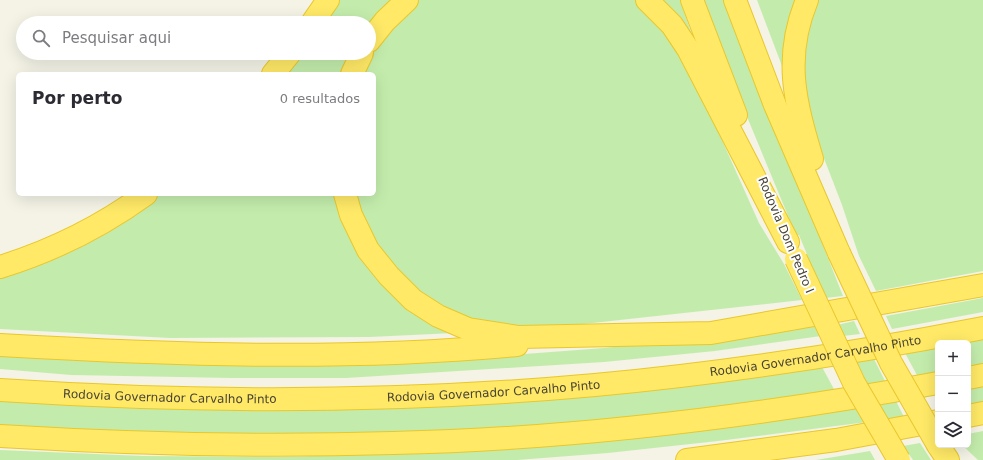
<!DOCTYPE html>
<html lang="pt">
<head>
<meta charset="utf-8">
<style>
	:root { --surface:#fff; --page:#f7f7f7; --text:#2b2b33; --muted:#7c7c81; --line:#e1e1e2 }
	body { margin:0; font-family:"DejaVu Sans",sans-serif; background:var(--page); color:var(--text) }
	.controls { position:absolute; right:12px; bottom:12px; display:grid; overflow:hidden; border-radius:6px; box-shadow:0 4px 16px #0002 }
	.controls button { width:36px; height:36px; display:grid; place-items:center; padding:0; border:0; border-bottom:1px solid var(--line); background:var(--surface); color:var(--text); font:20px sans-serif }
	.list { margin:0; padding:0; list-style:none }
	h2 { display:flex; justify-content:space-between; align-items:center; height:52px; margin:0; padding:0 16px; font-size:17px }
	h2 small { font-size:13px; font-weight:400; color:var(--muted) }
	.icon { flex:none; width:22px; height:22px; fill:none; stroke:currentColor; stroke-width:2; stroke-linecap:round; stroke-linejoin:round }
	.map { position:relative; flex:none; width:983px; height:460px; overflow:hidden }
	.search { position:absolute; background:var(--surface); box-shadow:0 4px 16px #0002; left:16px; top:16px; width:360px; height:44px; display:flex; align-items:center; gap:10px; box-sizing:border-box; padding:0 14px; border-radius:22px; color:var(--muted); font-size:15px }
	.panel { position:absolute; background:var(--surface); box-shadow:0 4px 16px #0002; left:16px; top:72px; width:360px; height:124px; border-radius:6px }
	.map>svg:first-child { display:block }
</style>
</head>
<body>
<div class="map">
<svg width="983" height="460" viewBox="0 0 983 460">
	<rect width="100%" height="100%" fill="#f4f3e6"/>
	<path fill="#c3ecac" d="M337 0H397L369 32V23H321Z
		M415 0H635L664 28 681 53 713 120 759 223 784 264 802 300 565 326H488L425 300 370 241 353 194H374V74H360L366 59Z
		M657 0H680L693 38Z
		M702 0H726L843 296 825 298 799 235H796L738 95Z
		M757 0H798L784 65 782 66Z
		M814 0H983V271L876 291 859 256 842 205 805 109 801 81 805 24Z
		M298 53H356L345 74H282Z
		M160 194H337L342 212 454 333 370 337 170 338 0 329V274L117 223Z
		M983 298V312L892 329 886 316Z
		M815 321 821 336 715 351 604 362 346 378H231L71 375 0 369V354L485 357 604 348 712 336Z
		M854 321 860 334 843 336 837 325Z
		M983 338V365L968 368V343H958Z
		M938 347V374L918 377 905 353Z
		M874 359 886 383 868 386 854 362Z
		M822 367 835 391 642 416 552 424 428 432 216 436 0 427V400L128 408 220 410 329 409Z
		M983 385V405L968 407V388Z
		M896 401 905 419 888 421 879 404Z
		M859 407 867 422 718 441 608 453 517 460H0V450L143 456 278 457 430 453 600 442Z
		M983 431V460H978L962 445H968V434Z
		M920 443 931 460H913L903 446Z
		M870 451 875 460H816Z"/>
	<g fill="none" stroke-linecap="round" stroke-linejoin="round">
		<g stroke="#e9c72c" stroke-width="24">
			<g id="highway">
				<path d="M647 0 672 25 688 49 788 242"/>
				<path d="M692 0 736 115"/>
				<path d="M735 0 775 105 839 253"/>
				<path d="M807 0C783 58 795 102 812 159"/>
				<path d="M312 23 328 0"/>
				<path d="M369 41 385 21 407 0"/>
				<path d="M273 74 290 53"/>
				<path d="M352 74 362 53"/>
				<path d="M345 194 351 215 368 250 389 276 413 300 438 316 468 329 519 337 711 333 983 285"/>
				<path d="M0 267C52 251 102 226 146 194"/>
				<path d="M0 345C172 355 345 361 517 345"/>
				<path d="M968 378 983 375"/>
				<path id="s1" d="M0 390C198 403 397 403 595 385 725 373 855 353 983 328"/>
				<path d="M968 416 983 413"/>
				<path d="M0 436C131 444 262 447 393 443 575 439 759 416 938 383"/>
				<path d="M938 445 948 460"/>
				<path d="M687 460 836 440 938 421"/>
			</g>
		</g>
		<use href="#highway" stroke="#ffe967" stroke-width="22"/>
		<g stroke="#e9c72c" stroke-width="24" stroke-linecap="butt">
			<path id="highway-bridge" d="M839 253 891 363 938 445
				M796 259 854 383 899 460"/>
		</g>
		<use href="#highway-bridge" stroke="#ffe967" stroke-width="22"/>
	</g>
	<g text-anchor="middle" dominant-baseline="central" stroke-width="4" stroke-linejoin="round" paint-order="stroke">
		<g font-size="12" fill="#484435" stroke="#fff">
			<text transform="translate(786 235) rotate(67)">Rodovia Dom Pedro I</text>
			<text stroke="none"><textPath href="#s1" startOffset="818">Rodovia Governador Carvalho Pinto</textPath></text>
			<text stroke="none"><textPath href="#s1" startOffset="494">Rodovia Governador Carvalho Pinto</textPath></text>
			<text stroke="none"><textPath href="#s1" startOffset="170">Rodovia Governador Carvalho Pinto</textPath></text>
		</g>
	</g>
</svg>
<div class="controls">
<button>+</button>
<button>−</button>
<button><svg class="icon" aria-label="layers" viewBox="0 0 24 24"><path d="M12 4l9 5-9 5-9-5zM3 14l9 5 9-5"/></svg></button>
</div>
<div class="search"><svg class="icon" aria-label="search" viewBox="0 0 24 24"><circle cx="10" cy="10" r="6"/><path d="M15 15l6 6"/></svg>Pesquisar aqui</div>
<section class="panel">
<h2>Por perto<small>0 resultados</small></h2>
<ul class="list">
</ul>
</section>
</div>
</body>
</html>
